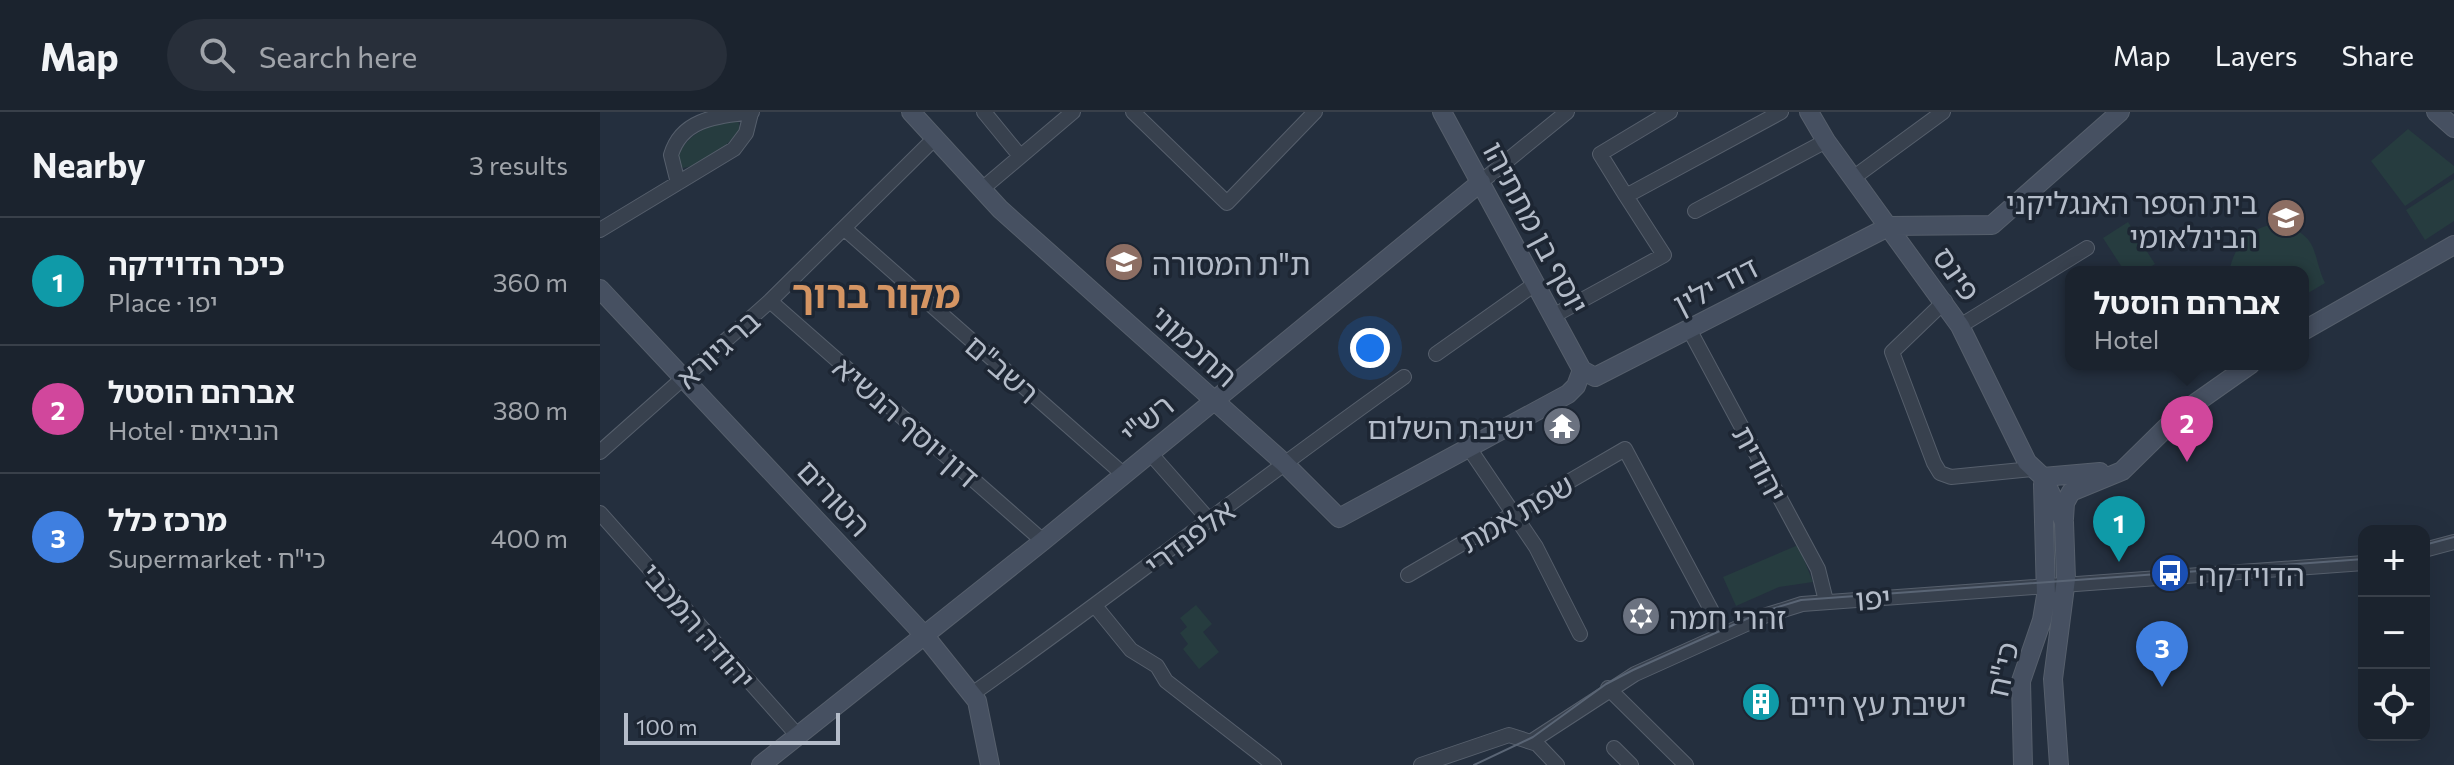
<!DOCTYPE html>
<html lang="en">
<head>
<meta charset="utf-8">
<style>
	:root { --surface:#1b232e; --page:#282f3a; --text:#f1f3f6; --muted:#a0a4aa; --line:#39404a; --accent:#0b8043 }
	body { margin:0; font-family:Commissioner,"Noto Sans Hebrew",sans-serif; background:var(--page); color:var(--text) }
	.controls { position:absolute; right:24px; bottom:24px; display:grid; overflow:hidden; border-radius:16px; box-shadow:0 8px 32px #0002 }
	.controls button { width:72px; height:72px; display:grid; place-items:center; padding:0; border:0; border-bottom:2px solid var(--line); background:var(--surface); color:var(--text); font:40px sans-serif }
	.scale { position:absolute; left:24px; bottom:20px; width:216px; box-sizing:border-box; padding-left:8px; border:4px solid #b4bcc9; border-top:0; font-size:22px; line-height:28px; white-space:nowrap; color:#b4bcc9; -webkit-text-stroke:6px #1d2633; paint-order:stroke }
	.you { position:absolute; left:770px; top:236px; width:28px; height:28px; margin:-20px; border:6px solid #fff; border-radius:50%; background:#1a73e8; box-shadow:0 0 0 12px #1a73e833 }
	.badge { display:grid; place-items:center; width:52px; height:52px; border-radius:50%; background:var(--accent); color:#fff; font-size:26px; font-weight:700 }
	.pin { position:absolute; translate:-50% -66px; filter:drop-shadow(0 2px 4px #0008) }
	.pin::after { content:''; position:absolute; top:42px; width:28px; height:24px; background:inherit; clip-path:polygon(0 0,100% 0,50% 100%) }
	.popup { position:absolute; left:1465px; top:154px; width:244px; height:104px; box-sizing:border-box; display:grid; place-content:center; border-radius:16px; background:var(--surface); filter:drop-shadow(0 2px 6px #0005); font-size:26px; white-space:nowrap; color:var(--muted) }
	.popup b { font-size:30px; color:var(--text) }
	.popup::after { content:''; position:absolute; left:50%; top:100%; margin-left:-16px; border:16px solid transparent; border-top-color:var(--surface) }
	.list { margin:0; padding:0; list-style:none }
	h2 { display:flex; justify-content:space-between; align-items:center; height:104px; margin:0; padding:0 32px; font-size:34px }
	h2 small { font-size:26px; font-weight:400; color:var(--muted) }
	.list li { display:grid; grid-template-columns:52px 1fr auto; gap:24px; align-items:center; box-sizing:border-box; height:128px; padding:0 32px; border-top:2px solid var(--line) }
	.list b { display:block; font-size:30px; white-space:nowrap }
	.list p { margin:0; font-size:26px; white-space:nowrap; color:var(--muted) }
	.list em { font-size:26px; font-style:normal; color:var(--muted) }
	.icon { flex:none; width:44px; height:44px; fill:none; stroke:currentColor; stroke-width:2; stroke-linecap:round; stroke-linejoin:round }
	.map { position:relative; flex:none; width:1854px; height:653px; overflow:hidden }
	header { display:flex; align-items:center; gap:48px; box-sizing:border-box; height:112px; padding:0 40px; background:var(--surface); border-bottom:2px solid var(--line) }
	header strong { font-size:38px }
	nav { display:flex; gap:44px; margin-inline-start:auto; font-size:28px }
	.search { width:560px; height:72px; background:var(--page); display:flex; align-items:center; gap:20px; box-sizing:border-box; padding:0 28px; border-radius:44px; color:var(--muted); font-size:30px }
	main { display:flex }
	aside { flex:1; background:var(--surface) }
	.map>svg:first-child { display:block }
</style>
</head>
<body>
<header>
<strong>Map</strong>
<div class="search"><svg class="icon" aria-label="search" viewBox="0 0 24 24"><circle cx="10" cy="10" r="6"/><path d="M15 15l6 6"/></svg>Search here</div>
<nav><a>Map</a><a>Layers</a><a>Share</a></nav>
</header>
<main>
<aside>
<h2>Nearby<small>3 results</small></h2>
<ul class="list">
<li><span class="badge" style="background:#0f9aa8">1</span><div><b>כיכר הדוידקה</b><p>Place · יפו</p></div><em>360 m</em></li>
<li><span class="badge" style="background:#d1479c">2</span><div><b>אברהם הוסטל</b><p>Hotel · הנביאים</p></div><em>380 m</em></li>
<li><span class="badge" style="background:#3f7fe0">3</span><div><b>מרכז כלל</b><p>Supermarket · כי&quot;ח</p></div><em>400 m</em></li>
</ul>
</aside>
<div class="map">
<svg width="1854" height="653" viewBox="0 0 1854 653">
	<rect width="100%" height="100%" fill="#242f3e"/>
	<path fill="#263c3f" d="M138 8 140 17C129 34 103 53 83 56L77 47C87 20 111 12 138 8Z
		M1808 17 1854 54V61L1805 94 1771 49Z
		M1854 67V109L1825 128 1806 98Z
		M1528 110 1555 152 1542 160H1525L1503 126Z
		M1683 112C1721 126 1711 141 1725 171L1703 184V160H1631L1630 156C1636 130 1655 111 1683 112Z
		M1198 433 1213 470 1179 475 1136 494 1123 465Z
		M596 493 612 512 603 520 619 540 599 557 583 537 588 532 580 521 587 515 580 506Z"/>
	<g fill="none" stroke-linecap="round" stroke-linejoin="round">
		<g stroke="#565f6c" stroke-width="16">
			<path id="street" d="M384 0 420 44
				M533 0 627 91 715 0
				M1253 66 1343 0
				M881 70 967 0
				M78 71 71 43C82 5 121 4 152 0
				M382 77 473 0
				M1026 84 1000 42 1070 0
				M1095 99 1226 29
				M0 118 134 37 146 21 151 1
				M246 118 523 362
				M170 189 443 429
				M1345 189 1292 240 1334 351 1340 361 1351 365 1432 357
				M953 204 1064 143 1026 84 1181 0
				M1360 214 1487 136
				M1089 217 1218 457 1226 489
				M836 242 935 172
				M869 336 936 435 980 522
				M0 340 170 189 334 27
				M550 341 610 409
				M0 401 198 624
				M1824 438 1854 430
				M808 463 1025 337 1124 522
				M496 495 531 538 557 554 566 569 674 653
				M1008 576 1086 653
				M372 582C518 479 658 368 804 265
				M932 629 1035 562 1164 504 1202 492 1764 451
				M1014 636 1031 653
				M821 653 909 623 937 632 957 653"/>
		</g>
		<g stroke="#565f6c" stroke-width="20">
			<path id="secondary" d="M311 0 400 97 683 350 739 406 968 282 976 274 982 258
				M842 0 982 258 995 265 1290 114 1392 113 1520 0
				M1209 0 1226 29 1360 214 1427 350 1443 365 1464 410 1466 467 1453 567 1459 653
				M1836 0 1854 16
				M0 177 325 524 377 589 390 653
				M1703 219 1854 133
				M1443 365 1500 360
				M1464 407 1465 391 1471 380 1522 359 1580 302 1651 252
				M161 653 443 429 881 70
				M1423 653 1421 569 1442 508 1446 484 1443 372"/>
		</g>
		<use href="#street" stroke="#38414e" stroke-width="14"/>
		<use href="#secondary" stroke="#465061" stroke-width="18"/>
		<path stroke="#5a6575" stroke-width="2" d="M1824 433 1854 425
			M874 653 933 625 1006 572 1033 558 1162 500 1201 488 1764 447"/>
	</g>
	<defs>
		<g id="school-disc" transform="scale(2)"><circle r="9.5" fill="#8d6e63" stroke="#1d2633"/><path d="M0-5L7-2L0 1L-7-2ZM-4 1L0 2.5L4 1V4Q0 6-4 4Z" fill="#fff"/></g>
		<g id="temple-disc" transform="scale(2)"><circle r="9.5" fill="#6b7280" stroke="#1d2633"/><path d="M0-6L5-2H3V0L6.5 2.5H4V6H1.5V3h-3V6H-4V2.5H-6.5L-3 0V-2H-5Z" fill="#fff"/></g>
		<g id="bus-disc" transform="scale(2)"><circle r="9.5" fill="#1a4fb4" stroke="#1d2633"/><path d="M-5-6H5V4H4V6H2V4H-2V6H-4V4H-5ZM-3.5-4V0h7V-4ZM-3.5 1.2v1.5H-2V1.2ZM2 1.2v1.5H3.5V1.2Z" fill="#fff"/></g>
		<g id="synagogue-disc" transform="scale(2)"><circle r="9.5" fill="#6b7280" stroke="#1d2633"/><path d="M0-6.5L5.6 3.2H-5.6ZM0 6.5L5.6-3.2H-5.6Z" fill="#fff"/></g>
		<g id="building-disc" transform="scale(2)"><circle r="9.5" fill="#0f9aa8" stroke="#1d2633"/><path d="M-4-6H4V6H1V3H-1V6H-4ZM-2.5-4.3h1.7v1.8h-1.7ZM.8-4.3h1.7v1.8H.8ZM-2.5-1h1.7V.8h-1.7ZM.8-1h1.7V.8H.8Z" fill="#fff"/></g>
	</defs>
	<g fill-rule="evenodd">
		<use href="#school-disc" x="1686" y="106"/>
		<use href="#school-disc" x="524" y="150"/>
		<use href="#temple-disc" x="962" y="314"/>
		<use href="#bus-disc" x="1570" y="461"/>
		<use href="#synagogue-disc" x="1041" y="504"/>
		<use href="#building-disc" x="1161" y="590"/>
	</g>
	<g text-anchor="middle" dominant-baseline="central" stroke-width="7" stroke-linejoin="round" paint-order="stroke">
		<g font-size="30" fill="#b4bcc9" stroke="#1d2633" text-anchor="start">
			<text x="1658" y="89" text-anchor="end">בית הספר האנגליקני<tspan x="1658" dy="34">הבינלאומי</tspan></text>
			<text x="552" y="150">ת"ת המסורה</text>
			<text x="934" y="314" text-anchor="end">ישיבת השלום</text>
			<text x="1598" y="461">הדוידקה</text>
			<text x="1069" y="504">זהרי חמה</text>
			<text x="1189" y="590">ישיבת עץ חיים</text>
		</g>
		<g font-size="30" fill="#b4bcc9" stroke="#1d2633">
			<text transform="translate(937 115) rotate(62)">יוסף בן מתתיהו</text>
			<text transform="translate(1358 161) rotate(55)">פינס</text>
			<text transform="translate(1115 172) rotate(-27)">דוד ילין</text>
			<text transform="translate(595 233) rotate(42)">תחכמוני</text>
			<text transform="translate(117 236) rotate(-42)">בר גיורא</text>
			<text transform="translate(403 256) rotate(41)">רשב"ם</text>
			<text transform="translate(546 306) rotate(-40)">רש"י</text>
			<text transform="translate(307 309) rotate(41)">דון יוסף הנשיא</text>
			<text transform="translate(1161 351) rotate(62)">יהודית</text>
			<text transform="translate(235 385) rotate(47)">הטורים</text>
			<text transform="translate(916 400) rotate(-30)">שפת אמת</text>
			<text transform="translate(589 424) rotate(-37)">אלפנדרי</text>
			<text transform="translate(1273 485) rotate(-4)">יפו</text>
			<text transform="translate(99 513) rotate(49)">יהודה המכבי</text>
			<text transform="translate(1401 557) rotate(-78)">כי"ח</text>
		</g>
		<g font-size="38" font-weight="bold" fill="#d59563" stroke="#1d2633">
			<text x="276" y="180">מקור ברוך</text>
		</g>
	</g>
</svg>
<div class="controls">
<button>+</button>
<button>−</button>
<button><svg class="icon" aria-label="locate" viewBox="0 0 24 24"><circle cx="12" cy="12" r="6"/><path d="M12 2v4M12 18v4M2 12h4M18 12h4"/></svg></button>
</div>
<div class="scale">100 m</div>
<div class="you"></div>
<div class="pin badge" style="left:1519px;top:450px;background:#0f9aa8">1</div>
<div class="pin badge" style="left:1587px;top:350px;background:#d1479c">2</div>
<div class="popup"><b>אברהם הוסטל</b>Hotel</div>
<div class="pin badge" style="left:1562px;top:575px;background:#3f7fe0">3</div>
</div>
</main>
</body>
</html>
